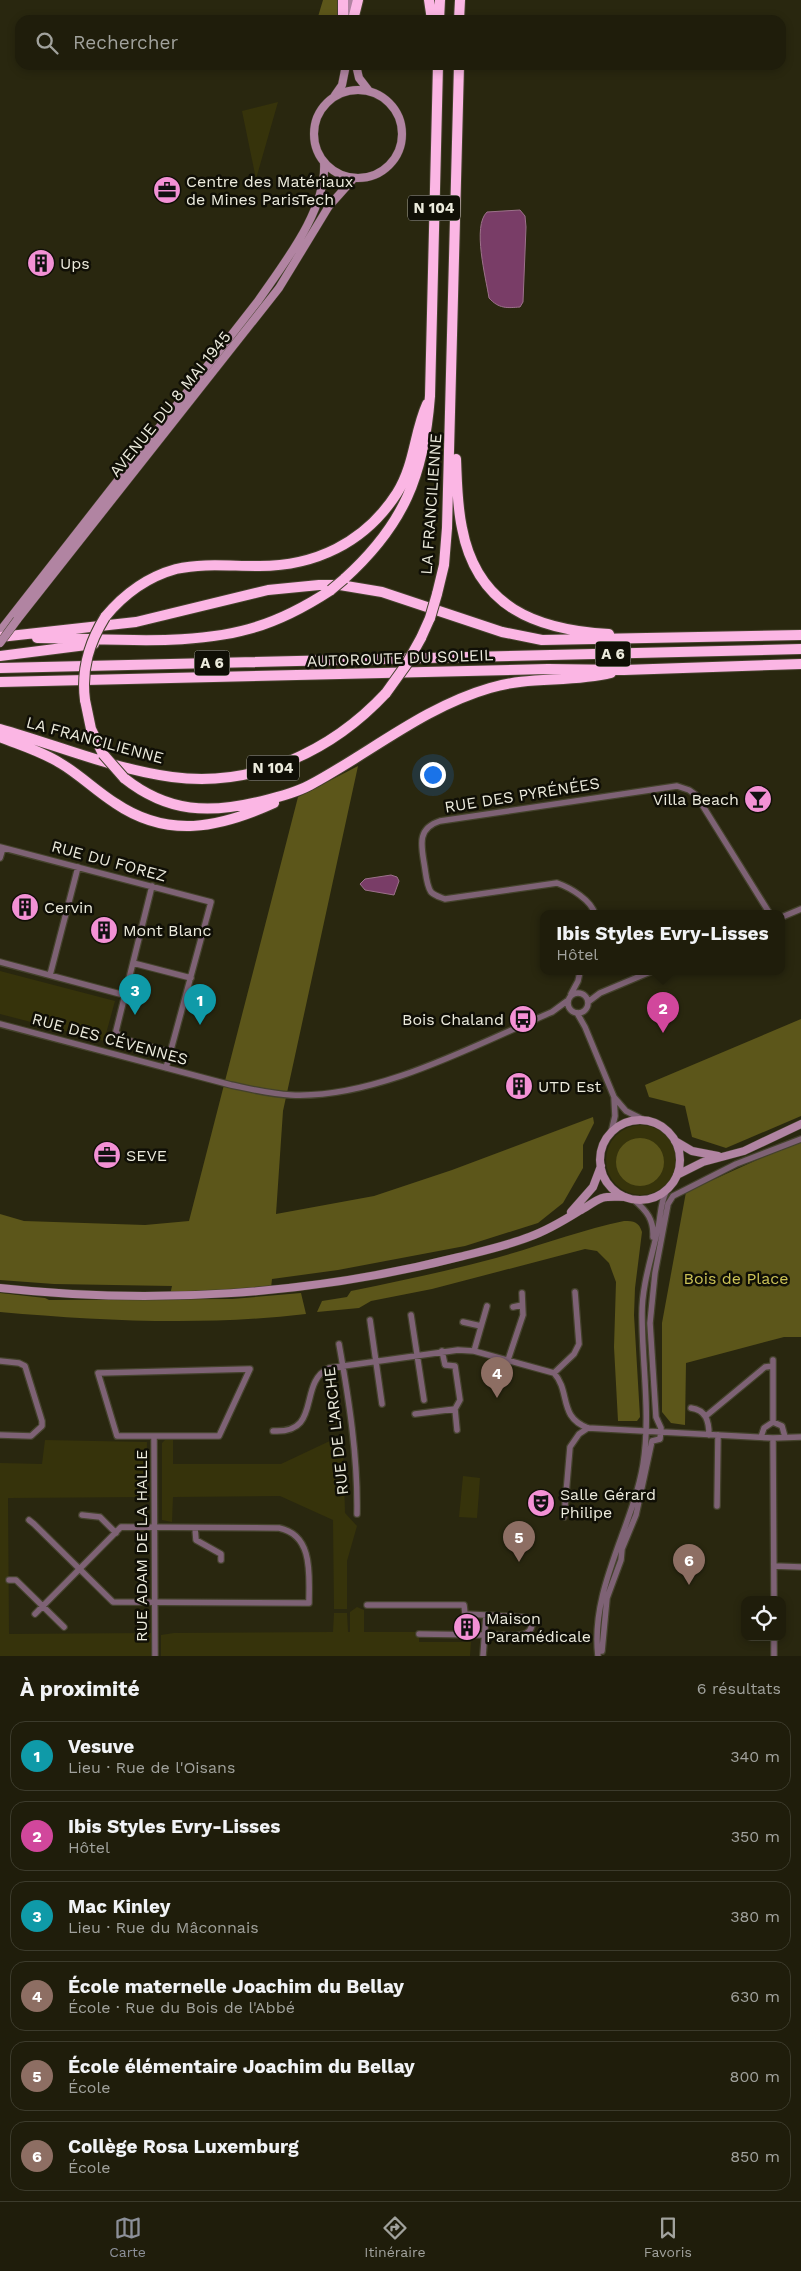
<!DOCTYPE html>
<html lang="fr">
<head>
<meta charset="utf-8">
<style>
	:root { --surface:#1f1d0b; --page:#272614; --text:#f1f3f6; --muted:#a1a29d; --line:#3c3b2c; --accent:#8c9099 }
	body { margin:0; font-family:"Work Sans",sans-serif; background:var(--page); color:var(--text) }
	.controls { position:absolute; right:15px; bottom:15px; display:grid; overflow:hidden; border-radius:10px; box-shadow:0 2px 8px #0003 }
	.controls button { width:45px; height:45px; display:grid; place-items:center; padding:0; border:0; border-bottom:1px solid var(--line); background:var(--surface); color:var(--text); font:25px sans-serif }
	.you { position:absolute; left:432px; top:774px; width:18px; height:18px; margin:-12px; border:4px solid #fff; border-radius:50%; background:#1a73e8; box-shadow:0 0 0 8px #1a73e833 }
	.badge { display:grid; place-items:center; width:32px; height:32px; border-radius:50%; background:var(--accent); color:#fff; font-size:16px; font-weight:700 }
	.pin { position:absolute; translate:-50% -41px; filter:drop-shadow(0 1px 2px #0008) }
	.pin::after { content:''; position:absolute; top:26px; width:18px; height:15px; background:inherit; clip-path:polygon(0 0,100% 0,50% 100%) }
	.popup { position:absolute; left:540px; top:910px; width:245px; height:65px; box-sizing:border-box; display:grid; place-content:center; border-radius:10px; background:var(--surface); filter:drop-shadow(0 1px 4px #0005); font-size:16px; white-space:nowrap; color:var(--muted) }
	.popup b { font-size:19px; color:var(--text) }
	.popup::after { content:''; position:absolute; left:50%; top:100%; margin-left:-10px; border:10px solid transparent; border-top-color:var(--surface) }
	.list { margin:0; padding:0; list-style:none }
	h2 { display:flex; justify-content:space-between; align-items:center; height:65px; margin:0; padding:0 20px; font-size:21px }
	h2 small { font-size:16px; font-weight:400; color:var(--muted) }
	.list li { display:grid; grid-template-columns:32px 1fr auto; gap:15px; align-items:center; box-sizing:border-box; height:70px; margin:0 10px 10px; padding:0 10px; border:1px solid var(--line); border-radius:15px }
	.list b { display:block; font-size:19px; white-space:nowrap }
	.list p { margin:0; font-size:16px; white-space:nowrap; color:var(--muted) }
	.list em { font-size:16px; font-style:normal; color:var(--muted) }
	.icon { flex:none; width:28px; height:28px; fill:none; stroke:currentColor; stroke-width:2; stroke-linecap:round; stroke-linejoin:round }
	.map { position:relative; flex:none; width:801px; height:1656px; overflow:hidden }
	.search { position:absolute; background:var(--surface); box-shadow:0 2px 8px #0003; left:15px; right:15px; top:15px; height:55px; display:flex; align-items:center; gap:12px; box-sizing:border-box; padding:0 18px; border-radius:15px; color:var(--muted); font-size:19px }
	.sheet { height:545px; background:var(--surface) }
	nav { display:flex; justify-content:space-around; align-items:center; box-sizing:border-box; height:70px; border-top:1px solid var(--line); background:var(--surface); font-size:14px; color:var(--muted) }
	nav a { display:grid; justify-items:center; gap:2px }
	nav .on { color:var(--accent) }
	.map>svg:first-child { display:block }
</style>
</head>
<body>
<div class="map">
<svg width="801" height="1656" viewBox="0 0 801 1656">
	<rect width="100%" height="100%" fill="#29270f"/>
	<path fill="#36330b" d="M278 102 256 179 242 111Z
		M0 971 115 1001 104 1041 0 1014Z
		M606 1160a35 35 0 1 1 70 0a35 35 0 1 1-70 0Z
		M334 1439 341 1440 343 1444 345 1513 357 1526 347 1561V1609H334L333 1520 280 1496 173 1497 172 1522 162 1520V1443L165 1440H173V1464H281Z
		M45 1440 147 1442 146 1497 8 1498 9 1634 151 1633V1656H0V1463L42 1464Z
		M463 1476 480 1478 477 1518 459 1517Z
		M357 1607 364 1610V1632H419V1642H471L470 1656H161V1635L174 1633 333 1632 334 1613H347L348 1632H350V1612Z"/>
	<path fill="#5c561a" d="M323 0H338V20H317Z
		M358 766 283 1111 276 1214 374 1196 452 1170 593 1117 594 1123 583 1145V1168L563 1203 538 1223 465 1246 338 1270 272 1279 271 1288 170 1295 172 1286 54 1284 0 1280V1214L24 1221 145 1225 189 1221 298 797Z
		M801 1019V1116L726 1148 692 1137 685 1106 649 1097 645 1085Z
		M616 1162a24 24 0 1 1 48 0a24 24 0 1 1-48 0Z
		M801 1140V1337H784L686 1363 685 1425 671 1423 662 1412V1323L686 1192Z
		M624 1221C634 1221 639 1222 642 1232L635 1288 634 1315 640 1417 637 1421H618L614 1347 616 1282 609 1263 597 1251 585 1249 432 1289 371 1301 359 1308 317 1312 322 1301 347 1297 351 1291C400 1281 448 1271 496 1258 539 1246 581 1230 624 1221Z
		M0 1293 45 1298 49 1300 232 1299 301 1293 306 1314C204 1326 102 1321 0 1312Z"/>
	<path fill="#793d67" stroke="#9c718a" d="M520 210 525 216 526 227 523 302 520 307C507 308 499 309 489 298 486 278 472 226 487 212Z
		M391 875 397 877 399 881 394 895 365 890 360 884 365 879Z"/>
	<g fill="none" stroke-linecap="round" stroke-linejoin="round">
		<g stroke="#44422c" stroke-width="8">
			<path id="street" d="M0 847 211 902 166 1068
				M0 858 3 848
				M152 886 116 1031 120 1038 170 1052
				M595 914C591 900 571 888 557 883L445 899C440 897 435 896 431 892 427 886 426 876 425 869 422 848 415 829 440 821L677 786 689 790 696 795 770 914
				M782 917 801 909
				M0 962 124 995
				M133 963 191 978
				M50 975 78 867
				M568 1003a10 10 0 1 1 20 0a10 10 0 1 1-20 0Z
				M571 994 578 981 580 972
				M588 1002 600 993 650 972
				M577 1013 585 1027 614 1097 626 1111 644 1120
				M0 1024 231 1085C250 1089 270 1094 291 1095 376 1099 475 1045 552 1012L567 1001
				M611 1133 615 1116 614 1097
				M634 1200C647 1211 654 1220 653 1237
				M513 1307 522 1305
				M411 1315 424 1400
				M370 1320 382 1404
				M463 1322 481 1326
				M339 1344C349 1400 358 1457 357 1514
				M442 1351 445 1365 455 1366 460 1400 455 1409 457 1430
				M474 1351 487 1306
				M508 1360 523 1315 522 1293
				M0 1361 19 1363 25 1366 42 1421V1426L31 1436 0 1435
				M250 1369 219 1436H117L98 1373Z
				M554 1373 574 1354 579 1344 575 1292
				M691 1408C706 1410 709 1421 709 1435
				M415 1414 455 1409
				M706 1416 765 1367 773 1366
				M773 1422V1360
				M273 1431C323 1434 297 1383 329 1368L458 1350 474 1351 554 1373C571 1392 558 1417 588 1428L773 1438 801 1437
				M154 1436 155 1656
				M761 1437 764 1428 773 1422 782 1426 785 1437
				M773 1438 774 1600
				M717 1506 718 1435
				M82 1515 100 1517 116 1533
				M564 1517 570 1447 579 1434 588 1428
				M29 1520 34 1524 113 1602 309 1603C309 1576 314 1535 279 1528L121 1527 35 1614
				M195 1528 196 1540 221 1554V1560
				M774 1566 801 1567
				M9 1580H16L64 1627
				M367 1605H464L465 1614 522 1617 528 1618 532 1622C533 1644 499 1632 485 1635L419 1634
				M774 1637V1656
				M602 1651 607 1598 621 1560 622 1549 636 1515 652 1441 660 1439 661 1428 656 1417 650 1323 655 1273 668 1204 673 1196 736 1164 801 1139
				M483 1656 486 1616
				M598 1656C590 1589 632 1529 643 1465 651 1414 642 1365 642 1314 642 1284 652 1257 658 1228 661 1216 660 1204 666 1192"/>
		</g>
		<g stroke="#44422c" stroke-width="9">
			<path id="secondary" d="M351 13 352 0
				M356 65 359 78 369 91
				M314 134a44 44 0 1 1 88 0a44 44 0 1 1-88 0Z
				M335 95 342 85 346 65
				M17 620 279 288 329 206 354 178
				M0 631 258 301C284 263 327 210 324 162
				M600 1160a40 40 0 1 1 80 0a40 40 0 1 1-80 0Z
				M675 1141 692 1151 718 1156
				M677 1175 703 1162 744 1151 801 1124
				M571 1212 593 1187 601 1166
				M0 1288C153 1305 310 1295 459 1257 482 1251 506 1246 529 1237 546 1231 563 1221 579 1211 587 1207 594 1201 602 1198 609 1196 617 1197 625 1197"/>
		</g>
		<g stroke="#44422c" stroke-width="12">
			<path id="highway" d="M343 0V20
				M429 0 432 20
				M353 20 358 0
				M439 20 440 0
				M459 20 460 0
				M456 459C457 482 457 505 462 528 477 607 536 630 609 634
				M344 579C404 525 424 475 430 396L438 65
				M437 594 444 565 447 528 459 65
				M105 617C124 594 147 577 176 569 202 563 229 566 256 566 314 567 365 543 397 493 415 464 414 433 427 404
				M0 637 136 622 268 590 319 585H340L382 592 502 632 542 640 801 635
				M37 638C104 638 184 647 249 629 279 621 305 607 331 590
				M421 638 430 618
				M0 656 94 644
				M0 668 801 649
				M0 682 548 669 624 670 801 664
				M85 700 91 729 103 754
				M0 729C57 745 113 769 172 777 253 788 331 752 386 693
				M0 737C20 745 41 751 60 763 79 774 96 791 115 803 168 839 219 828 274 803
				M124 778C168 813 210 814 262 801 279 797 295 793 310 785 370 753 424 707 490 688 529 676 571 683 611 673"/>
		</g>
		<use href="#street" stroke="#7e6275" stroke-width="5.5"/>
		<use href="#secondary" stroke="#b184a2" stroke-width="8"/>
		<use href="#highway" stroke="#fbb6e4" stroke-width="10"/>
		<g stroke="#44422c" stroke-width="9" stroke-linecap="butt">
			<path id="secondary-bridge" d="M0 643 17 620"/>
		</g>
		<g stroke="#44422c" stroke-width="12" stroke-linecap="butt">
			<path id="highway-bridge" d="M331 590 344 579
				M430 618 437 594
				M386 693 406 665 421 638
				M85 700C81 669 89 643 105 617
				M103 754 124 778"/>
		</g>
		<use href="#secondary-bridge" stroke="#b184a2" stroke-width="8"/>
		<use href="#highway-bridge" stroke="#fbb6e4" stroke-width="10"/>
	</g>
	<defs>
		<g id="office-disc" transform="scale(1.4375)"><circle r="9.5" fill="#f391d5" stroke="#100f06"/><path d="M-6-3h4V-5.5h4V-3h4V5H-6ZM-1-4.5V-3h2v-1.5ZM-6 0V1H6V0Z" fill="#111"/></g>
		<g id="building-disc" transform="scale(1.4375)"><circle r="9.5" fill="#f391d5" stroke="#100f06"/><path d="M-4-6H4V6H1V3H-1V6H-4ZM-2.5-4.3h1.7v1.8h-1.7ZM.8-4.3h1.7v1.8H.8ZM-2.5-1h1.7V.8h-1.7ZM.8-1h1.7V.8H.8Z" fill="#111"/></g>
		<g id="bar-disc" transform="scale(1.4375)"><circle r="9.5" fill="#f391d5" stroke="#100f06"/><path d="M-6-5H6L.8 .8V4.5H3.5V6h-7V4.5H-.8V.8Z" fill="#111"/></g>
		<g id="bus-disc" transform="scale(1.4375)"><circle r="9.5" fill="#f391d5" stroke="#100f06"/><path d="M-5-6H5V4H4V6H2V4H-2V6H-4V4H-5ZM-3.5-4V0h7V-4ZM-3.5 1.2v1.5H-2V1.2ZM2 1.2v1.5H3.5V1.2Z" fill="#111"/></g>
		<g id="theatre-disc" transform="scale(1.4375)"><circle r="9.5" fill="#f391d5" stroke="#100f06"/><path d="M-5-5.5Q0-4 5-5.5V0Q5 5 0 6Q-5 5-5 0ZM-3.3-2.5H-1v1.5H-3.3ZM1-2.5H3.3v1.5H1ZM-2.8 1Q0 5.5 2.8 1Z" fill="#111"/></g>
	</defs>
	<g fill-rule="evenodd">
		<use href="#office-disc" x="167" y="190"/>
		<use href="#building-disc" x="41" y="263"/>
		<use href="#bar-disc" x="758" y="799"/>
		<use href="#building-disc" x="25" y="907"/>
		<use href="#building-disc" x="104" y="930"/>
		<use href="#bus-disc" x="523" y="1019"/>
		<use href="#building-disc" x="519" y="1086"/>
		<use href="#office-disc" x="107" y="1155"/>
		<use href="#theatre-disc" x="541" y="1503"/>
		<use href="#building-disc" x="467" y="1627"/>
	</g>
	<g text-anchor="middle" dominant-baseline="central" stroke-width="5" stroke-linejoin="round" paint-order="stroke">
		<g fill="#100f06" stroke="#aaa99c" stroke-width="1">
			<rect x="408" y="195.5" width="52" height="25" rx="4"/>
			<rect x="595.5" y="641.5" width="35" height="25" rx="4"/>
			<rect x="194.5" y="650.5" width="35" height="25" rx="4"/>
			<rect x="247" y="755.5" width="52" height="25" rx="4"/>
		</g>
		<g font-size="15" font-weight="bold" fill="#ecebdd">
			<text x="434" y="208">N 104</text>
			<text x="613" y="654">A 6</text>
			<text x="212" y="663">A 6</text>
			<text x="273" y="768">N 104</text>
		</g>
		<g font-size="16" fill="#ecebdd" stroke="#100f06" text-anchor="start">
			<text x="186" y="181">Centre des Matériaux<tspan x="186" dy="18">de Mines ParisTech</tspan></text>
			<text x="60" y="263">Ups</text>
			<text x="739" y="799" text-anchor="end">Villa Beach</text>
			<text x="44" y="907">Cervin</text>
			<text x="123" y="930">Mont Blanc</text>
			<text x="504" y="1019" text-anchor="end">Bois Chaland</text>
			<text x="538" y="1086">UTD Est</text>
			<text x="126" y="1155">SEVE</text>
			<text x="560" y="1494">Salle Gérard<tspan x="560" dy="18">Philipe</tspan></text>
			<text x="486" y="1618">Maison<tspan x="486" dy="18">Paramédicale</tspan></text>
		</g>
		<g font-size="16" fill="#ecebdd" stroke="#100f06">
			<text transform="translate(170 404) rotate(-51)">AVENUE DU 8 MAI 1945</text>
			<text transform="translate(431 504) rotate(-86)">LA FRANCILIENNE</text>
			<text transform="translate(400 658) rotate(-2)">AUTOROUTE DU SOLEIL</text>
			<text transform="translate(95 740) rotate(15)">LA FRANCILIENNE</text>
			<text transform="translate(522 795) rotate(-9)">RUE DES PYRÉNÉES</text>
			<text transform="translate(109 861) rotate(15)">RUE DU FOREZ</text>
			<text transform="translate(110 1039) rotate(15)">RUE DES CÉVENNES</text>
			<text transform="translate(336 1431) rotate(-96)">RUE DE L'ARCHE</text>
			<text transform="translate(141 1546) rotate(-90)">RUE ADAM DE LA HALLE</text>
		</g>
		<g font-size="16" fill="#ccc357" stroke="#100f06">
			<text x="736" y="1278">Bois de Place</text>
		</g>
	</g>
</svg>
<div class="controls">
<button><svg class="icon" aria-label="locate" viewBox="0 0 24 24"><circle cx="12" cy="12" r="6"/><path d="M12 2v4M12 18v4M2 12h4M18 12h4"/></svg></button>
</div>
<div class="you"></div>
<div class="pin badge" style="left:200px;top:1025px;background:#0f9aa8">1</div>
<div class="pin badge" style="left:663px;top:1033px;background:#d1479c">2</div>
<div class="popup"><b>Ibis Styles Evry-Lisses</b>Hôtel</div>
<div class="pin badge" style="left:135px;top:1015px;background:#0f9aa8">3</div>
<div class="pin badge" style="left:497px;top:1398px;background:#8d6e63">4</div>
<div class="pin badge" style="left:519px;top:1562px;background:#8d6e63">5</div>
<div class="pin badge" style="left:689px;top:1585px;background:#8d6e63">6</div>
<div class="search"><svg class="icon" aria-label="search" viewBox="0 0 24 24"><circle cx="10" cy="10" r="6"/><path d="M15 15l6 6"/></svg>Rechercher</div>
</div>
<section class="sheet">
<h2>À proximité<small>6 résultats</small></h2>
<ul class="list">
<li><span class="badge" style="background:#0f9aa8">1</span><div><b>Vesuve</b><p>Lieu · Rue de l'Oisans</p></div><em>340 m</em></li>
<li><span class="badge" style="background:#d1479c">2</span><div><b>Ibis Styles Evry-Lisses</b><p>Hôtel</p></div><em>350 m</em></li>
<li><span class="badge" style="background:#0f9aa8">3</span><div><b>Mac Kinley</b><p>Lieu · Rue du Mâconnais</p></div><em>380 m</em></li>
<li><span class="badge" style="background:#8d6e63">4</span><div><b>École maternelle Joachim du Bellay</b><p>École · Rue du Bois de l'Abbé</p></div><em>630 m</em></li>
<li><span class="badge" style="background:#8d6e63">5</span><div><b>École élémentaire Joachim du Bellay</b><p>École</p></div><em>800 m</em></li>
<li><span class="badge" style="background:#8d6e63">6</span><div><b>Collège Rosa Luxemburg</b><p>École</p></div><em>850 m</em></li>
</ul>
</section>
<nav>
<a class="on"><svg class="icon" aria-label="map" viewBox="0 0 24 24"><path d="M3 6l6-2 6 2 6-2v14l-6 2-6-2-6 2zM9 4v14M15 6v14"/></svg>Carte</a>
<a><svg class="icon" aria-label="directions" viewBox="0 0 24 24"><path d="M12 3l9 9-9 9-9-9zM9 14v-3h6M13 9l2 2-2 2"/></svg>Itinéraire</a>
<a><svg class="icon" aria-label="saved" viewBox="0 0 24 24"><path d="M7 4h10v16l-5-4-5 4z"/></svg>Favoris</a>
</nav>
</body>
</html>
